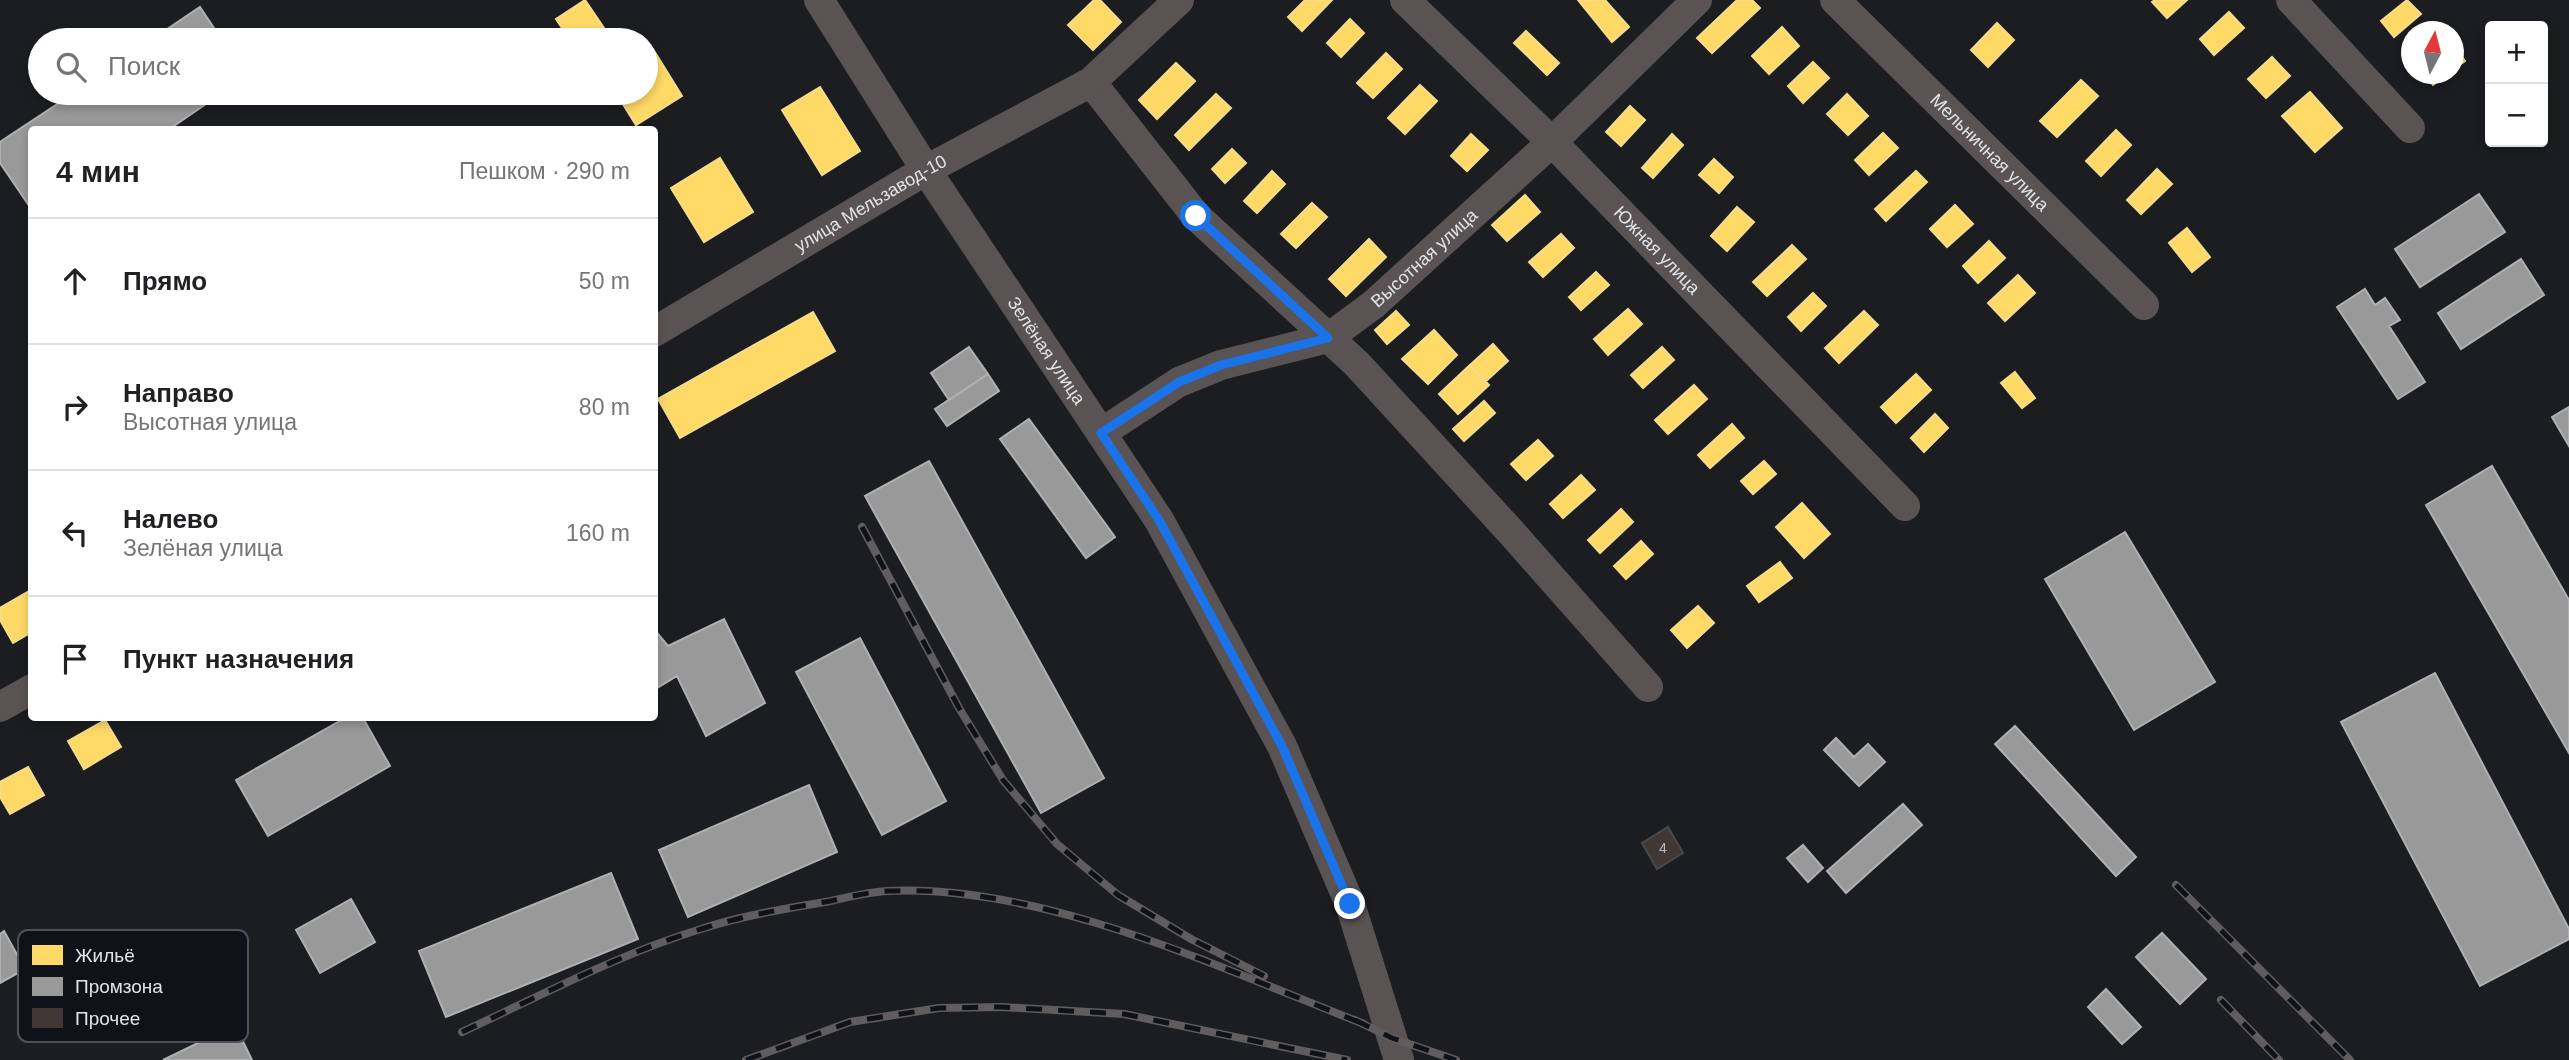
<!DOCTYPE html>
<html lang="ru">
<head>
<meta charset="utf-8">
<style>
	:root { --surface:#fff; --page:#f2f2f2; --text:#202124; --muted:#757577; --line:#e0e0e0 }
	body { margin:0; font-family:Arial,sans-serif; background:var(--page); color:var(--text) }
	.controls { position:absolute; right:21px; top:21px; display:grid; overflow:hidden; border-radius:7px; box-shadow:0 4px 10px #0003 }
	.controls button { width:63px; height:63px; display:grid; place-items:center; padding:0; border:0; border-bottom:2px solid var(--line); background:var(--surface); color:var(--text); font:35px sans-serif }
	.compass { position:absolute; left:2401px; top:21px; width:63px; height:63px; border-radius:50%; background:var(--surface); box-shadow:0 4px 10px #0003; rotate:7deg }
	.stop { position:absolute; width:21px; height:21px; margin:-16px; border:5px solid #1a73e8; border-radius:50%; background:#fff }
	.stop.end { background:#1a73e8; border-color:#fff; box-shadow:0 2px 7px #0008 }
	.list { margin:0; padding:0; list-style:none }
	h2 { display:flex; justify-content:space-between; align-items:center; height:91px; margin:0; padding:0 28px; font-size:30px }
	h2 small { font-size:23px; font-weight:400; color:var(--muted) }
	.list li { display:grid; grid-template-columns:46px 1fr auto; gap:21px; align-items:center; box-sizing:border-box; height:126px; padding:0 28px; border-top:2px solid var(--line) }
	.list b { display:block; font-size:26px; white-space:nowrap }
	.list p { margin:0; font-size:23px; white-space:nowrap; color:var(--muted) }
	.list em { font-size:23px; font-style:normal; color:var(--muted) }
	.icon { flex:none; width:38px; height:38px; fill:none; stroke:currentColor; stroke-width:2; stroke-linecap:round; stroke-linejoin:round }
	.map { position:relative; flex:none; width:2569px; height:1060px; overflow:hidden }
	.search { position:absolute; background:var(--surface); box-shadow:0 4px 10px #0003; left:28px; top:28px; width:630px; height:77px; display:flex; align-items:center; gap:18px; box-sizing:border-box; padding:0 24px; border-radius:38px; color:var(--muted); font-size:26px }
	.panel { position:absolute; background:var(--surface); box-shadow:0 4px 10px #0003; left:28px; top:126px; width:630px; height:595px; border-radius:7px }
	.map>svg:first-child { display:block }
</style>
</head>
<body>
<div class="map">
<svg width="2569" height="1060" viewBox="0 0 2569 1060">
	<rect width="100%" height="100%" fill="#1b1d20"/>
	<path fill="#ffd966" stroke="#f6dc8d" stroke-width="2" d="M585 0 604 28 586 40H570L556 19Z
		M1094 0H1100L1121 22 1093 50 1068 25Z
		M1305 0H1332L1302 31 1288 17Z
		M1578 0H1605L1629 27 1612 42Z
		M1737 0H1752L1760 8 1712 53 1697 38Z
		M2155 0H2187L2167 18 2152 2Z
		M2407 0 2421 14 2394 37 2381 21Z
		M2229 12 2244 28 2214 55 2200 39Z
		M1350 19 1364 33 1341 57 1327 43Z
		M1997 23 2014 40 1988 67 1971 50Z
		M1782 27 1799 46 1769 74 1752 56Z
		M1526 31 1559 63 1547 75 1514 43Z
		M2454 46 2465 61 2454 69Z
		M653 49 682 96 636 125 616 93H646V53Z
		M1386 53 1402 69 1373 98 1357 83Z
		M2272 57 2290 76 2266 98 2248 79Z
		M1813 62 1829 78 1803 103 1788 86Z
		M1176 63 1195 81 1157 119 1139 100Z
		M2424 74H2448L2433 85Z
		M2081 80 2098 96 2057 137 2040 121Z
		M1420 85 1437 101 1405 134 1388 118Z
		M820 87 860 151 822 175 782 110Z
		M2310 92 2342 128 2315 152 2282 116Z
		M1216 94 1231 108 1189 150 1175 135Z
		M1847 94 1868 116 1848 135 1827 114Z
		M1630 106 1645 120 1621 146 1606 132Z
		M2116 130 2131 145 2101 176 2086 161Z
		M1883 133 1898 148 1869 175 1855 160Z
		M1471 134 1488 150 1467 171 1451 156Z
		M1672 134 1683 145 1653 178 1642 168Z
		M1232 149 1246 163 1225 183 1212 169Z
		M720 158 753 212 704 242 671 188Z
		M1714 159 1733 177 1719 193 1699 175Z
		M2157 169 2172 184 2141 214 2127 200Z
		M1272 171 1285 184 1257 213 1244 201Z
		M1916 171 1927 182 1886 221 1875 209Z
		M1525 195 1540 212 1507 241 1492 225Z
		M1312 203 1327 217 1296 248 1281 234Z
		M1955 205 1973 224 1947 247 1930 229Z
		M1737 207 1754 222 1727 251 1711 236Z
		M2187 228 2210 257 2192 272 2169 243Z
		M1561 234 1574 248 1543 277 1529 262Z
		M1369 239 1386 257 1346 296 1329 279Z
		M1989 241 2005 258 1978 283 1963 266Z
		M1792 245 1806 259 1767 296 1753 282Z
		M1596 272 1609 285 1581 310 1569 297Z
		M2018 275 2035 293 2005 321 1988 303Z
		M1813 293 1826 306 1801 331 1788 317Z
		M1628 309 1642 324 1608 355 1594 339Z
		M1396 311 1409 325 1387 344 1375 330Z
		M1864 311 1878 325 1839 363 1825 348Z
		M813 312 835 351 680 438 658 399Z
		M1434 330 1457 355 1428 384 1402 359Z
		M1493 344 1508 361 1485 382 1470 365Z
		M1662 347 1674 360 1643 388 1631 375Z
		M1470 365 1489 385 1458 414 1439 394Z
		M2015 372 2035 398 2022 408 2001 383Z
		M1916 374 1931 390 1896 423 1881 407Z
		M1694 385 1707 399 1668 434 1655 420Z
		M1484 401 1495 413 1464 441 1453 429Z
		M1935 414 1948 428 1924 452 1911 438Z
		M1732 424 1744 438 1710 468 1698 455Z
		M1538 440 1553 456 1526 480 1511 464Z
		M1764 461 1776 474 1753 494 1741 481Z
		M1581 475 1595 490 1563 518 1550 504Z
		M1802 503 1830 534 1804 558 1776 527Z
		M1621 509 1633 522 1600 553 1588 540Z
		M1641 541 1653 554 1626 579 1614 566Z
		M1780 562 1792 578 1759 602 1747 586Z
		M31 590 32 632 13 643 0 620V608Z
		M1698 606 1714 623 1687 648 1671 630Z
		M105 720 121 747 84 769 68 741Z
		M28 767 44 795 10 814 0 797V782Z"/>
	<path fill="#999" stroke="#afb0b1" stroke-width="2" d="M200 7 222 40H151Z
		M74 93H222L168 130H32V210L0 163V142Z
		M2479 194 2505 232 2420 287 2395 249Z
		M2521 259 2544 295 2461 349 2438 313Z
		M2365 289 2375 305 2385 298 2400 320 2389 326 2425 382 2398 399 2337 307Z
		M969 347 988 374 949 400 931 373Z
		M988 374 999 391 947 426 935 409Z
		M2569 407V446L2552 417Z
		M1029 419 1115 537 1086 558 1000 439Z
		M929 461 1104 778 1041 813 865 496Z
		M2492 466 2569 600V753L2426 505Z
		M2125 532 2215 682 2134 730 2045 579Z
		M724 619 765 703 706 736 677 676 654 690V629L668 646Z
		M860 638 946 801 882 835 796 672Z
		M2435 673 2569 929V939L2480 986 2341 722Z
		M345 718H363L390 766 268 836 236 780Z
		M2015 726 2136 857 2116 876 1995 744Z
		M1836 738 1854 757 1868 744 1885 762 1859 786 1824 750Z
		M809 785 837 852 688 917 659 850Z
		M1903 804 1922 825 1846 893 1827 871Z
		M1803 845 1823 868 1808 882 1787 858Z
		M611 873 638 939 446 1017 419 951Z
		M351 899 375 942 320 973 296 930Z
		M4 931 25 969 0 983V934Z
		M2162 933 2206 979 2180 1004 2136 957Z
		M2106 989 2141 1027 2122 1044 2088 1007Z
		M235 1025 252 1060H163Z"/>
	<path fill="#413734" stroke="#4a494a" stroke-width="2" d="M1668 827 1683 853 1657 869 1642 843Z"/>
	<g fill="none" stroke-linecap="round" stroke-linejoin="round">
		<g stroke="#5a5354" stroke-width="30">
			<path id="s1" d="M819 0 926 170 1159 520 1282 746 1350 904 1399 1060"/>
			<path id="s2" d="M1405 0 1552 142 1905 506"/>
			<path id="s3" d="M1835 0 2144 305"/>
			<path d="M2291 0 2410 128"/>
			<path d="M1091 82 1196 216 1357 364 1510 531 1648 687"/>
			<path id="s4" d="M654 332 926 170 1091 82 1179 0"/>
			<path id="s5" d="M1101 433 1179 382 1221 365 1328 338 1374 304 1552 142 1697 0"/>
			<path d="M0 707 32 689"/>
		</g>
		<g stroke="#615c5d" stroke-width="8">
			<path id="rail" d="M862 527 959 708 1003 780 1057 844 1118 895 1191 939 1264 976
				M2176 885 2350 1060
				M2221 1000 2279 1060
				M1355 1020 1392 1038 1456 1060
				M462 1032C540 996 619 954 701 929 741 916 783 909 825 902 845 898 867 892 888 891 1044 884 1220 968 1364 1024
				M746 1060 850 1022 939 1008 1001 1007 1124 1014 1347 1060"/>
		</g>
		<use href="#rail" stroke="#0f1319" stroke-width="5" stroke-dasharray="16" stroke-linecap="butt"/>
	</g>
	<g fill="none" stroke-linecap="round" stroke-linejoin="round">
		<path stroke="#1a73e8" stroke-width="9" d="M1196 216 1328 338 1221 365 1179 382 1101 433 1159 520 1282 746 1350 904"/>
	</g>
	<g text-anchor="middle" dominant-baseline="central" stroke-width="7" stroke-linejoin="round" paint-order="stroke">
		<g font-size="14" fill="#b9b9bc">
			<text x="1663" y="848">4</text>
		</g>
		<g font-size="18" fill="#e1e4e9" stroke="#0f1319">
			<text stroke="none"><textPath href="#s3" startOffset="217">Мельничная улица</textPath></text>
			<text stroke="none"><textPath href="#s4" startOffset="252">улица Мельзавод-10</textPath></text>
			<text stroke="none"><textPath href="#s2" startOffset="355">Южная улица</textPath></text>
			<text stroke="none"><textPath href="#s5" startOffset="374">Высотная улица</textPath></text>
			<text stroke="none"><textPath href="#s1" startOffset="418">Зелёная улица</textPath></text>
		</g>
	</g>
	<rect x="18" y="930" width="230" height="112" rx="10" fill="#0f1319" stroke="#4e5257" stroke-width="2"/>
	<rect x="32" y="945" width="31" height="20" fill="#ffd966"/>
	<rect x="32" y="977" width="31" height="19" fill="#999"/>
	<rect x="32" y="1008" width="31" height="20" fill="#413734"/>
	<g font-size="19" fill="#e1e4e9">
		<text x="75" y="962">Жильё</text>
		<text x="75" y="993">Промзона</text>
		<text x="75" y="1025">Прочее</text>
	</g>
</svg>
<div class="controls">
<button>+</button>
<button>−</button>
</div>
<svg class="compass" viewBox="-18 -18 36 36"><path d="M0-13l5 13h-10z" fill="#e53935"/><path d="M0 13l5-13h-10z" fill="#757577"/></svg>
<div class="stop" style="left:1196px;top:216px"></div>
<div class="stop end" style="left:1350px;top:904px"></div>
<div class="search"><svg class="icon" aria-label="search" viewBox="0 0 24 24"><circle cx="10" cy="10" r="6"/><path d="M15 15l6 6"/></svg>Поиск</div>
<section class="panel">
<h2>4 мин<small>Пешком · 290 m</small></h2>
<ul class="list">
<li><svg class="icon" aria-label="ahead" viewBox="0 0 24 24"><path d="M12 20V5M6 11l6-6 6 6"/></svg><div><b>Прямо</b></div><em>50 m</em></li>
<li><svg class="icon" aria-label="right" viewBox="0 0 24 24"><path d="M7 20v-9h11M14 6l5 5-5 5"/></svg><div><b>Направо</b><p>Высотная улица</p></div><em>80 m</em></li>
<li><svg class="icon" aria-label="left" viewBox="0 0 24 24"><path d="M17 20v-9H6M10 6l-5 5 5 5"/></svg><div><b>Налево</b><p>Зелёная улица</p></div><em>160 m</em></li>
<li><svg class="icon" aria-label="arrive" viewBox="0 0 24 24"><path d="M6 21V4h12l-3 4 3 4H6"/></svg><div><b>Пункт назначения</b></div></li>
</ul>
</section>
</div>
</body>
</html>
